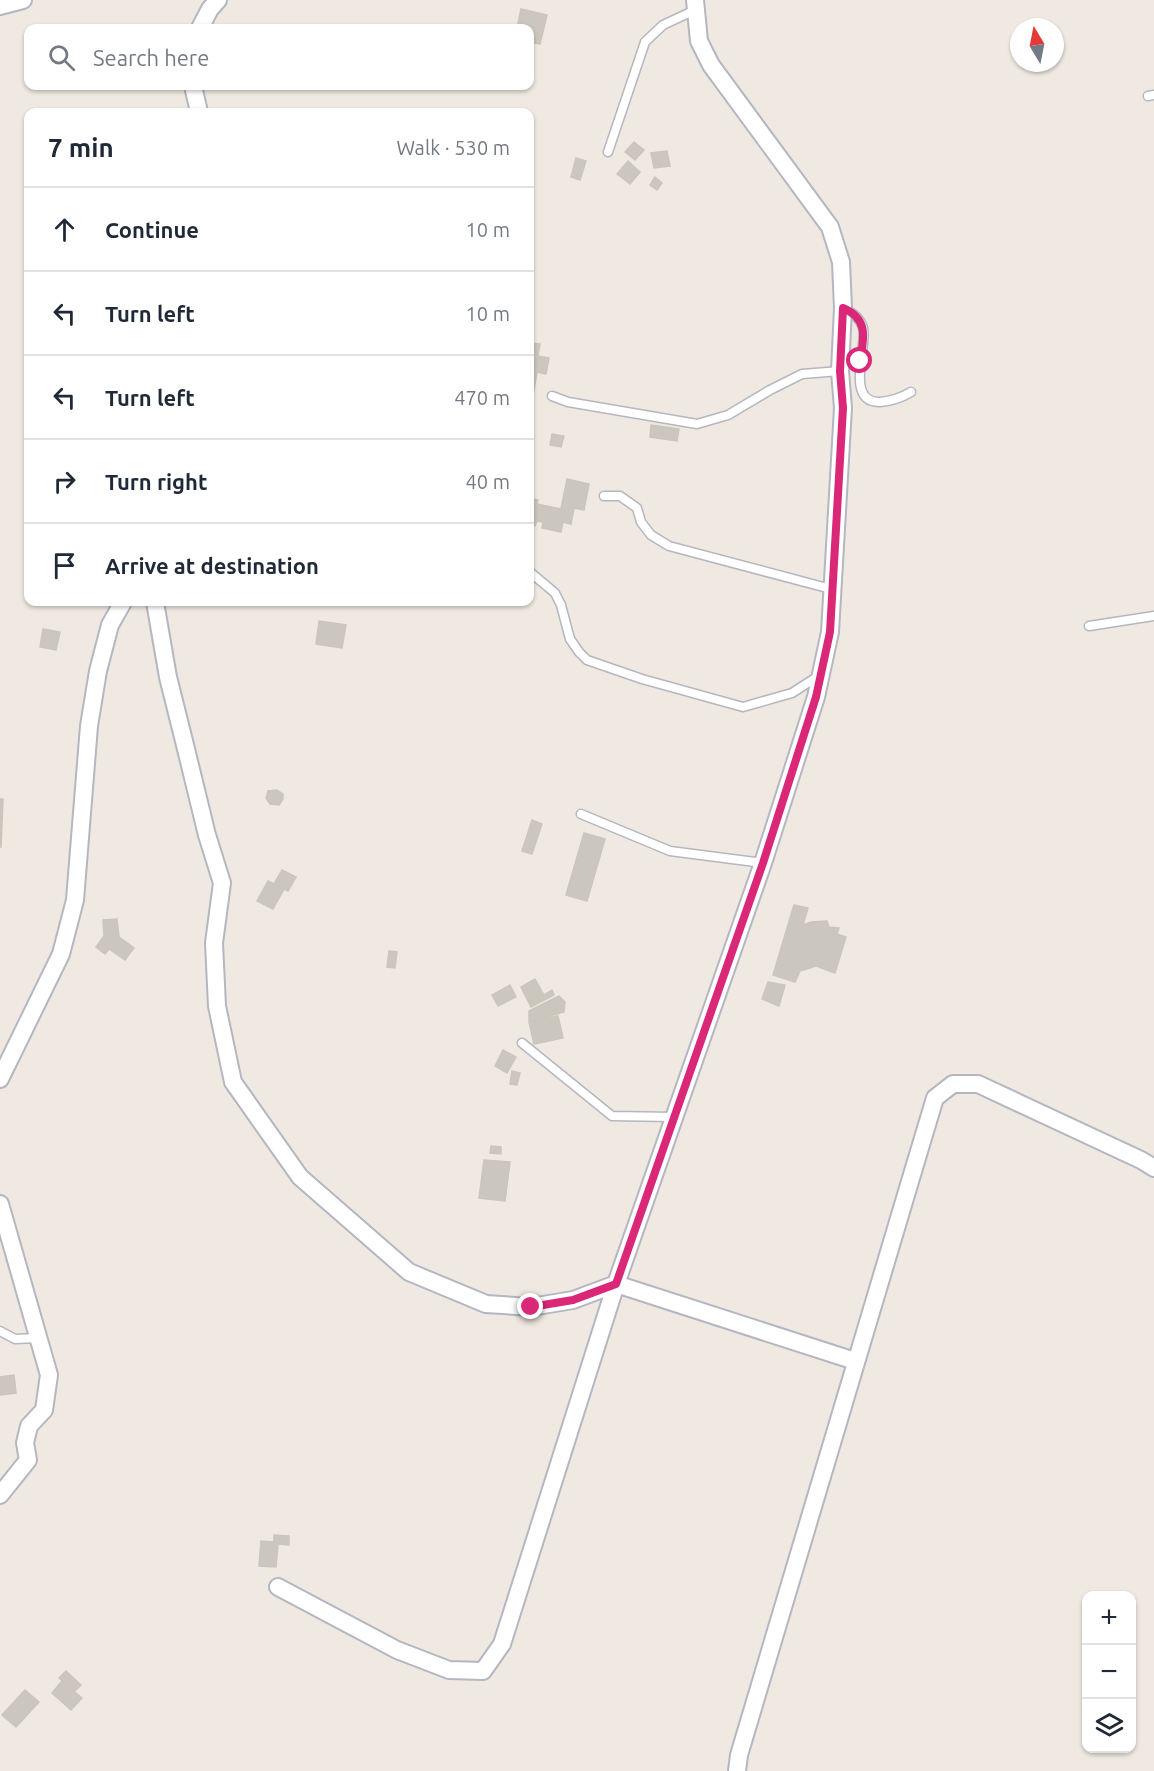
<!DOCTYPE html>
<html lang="en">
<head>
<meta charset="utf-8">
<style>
	:root { --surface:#fff; --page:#f6f6f7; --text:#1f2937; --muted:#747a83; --line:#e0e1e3 }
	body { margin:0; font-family:Ubuntu,sans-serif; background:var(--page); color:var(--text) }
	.controls { position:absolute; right:18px; bottom:18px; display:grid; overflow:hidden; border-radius:12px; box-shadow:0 2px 4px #0004 }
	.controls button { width:54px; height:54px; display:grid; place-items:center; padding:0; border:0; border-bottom:2px solid var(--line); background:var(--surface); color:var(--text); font:30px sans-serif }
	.compass { position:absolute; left:1010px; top:18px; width:54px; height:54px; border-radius:50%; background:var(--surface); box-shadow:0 2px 4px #0004; rotate:350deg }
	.stop { position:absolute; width:18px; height:18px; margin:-14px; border:4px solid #db2777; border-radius:50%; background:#fff }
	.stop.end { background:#db2777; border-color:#fff; box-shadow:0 2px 6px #0008 }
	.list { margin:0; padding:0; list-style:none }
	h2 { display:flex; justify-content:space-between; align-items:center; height:78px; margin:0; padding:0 24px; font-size:26px }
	h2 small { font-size:20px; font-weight:400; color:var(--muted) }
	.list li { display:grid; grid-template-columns:39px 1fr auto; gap:18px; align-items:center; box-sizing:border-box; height:84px; padding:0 24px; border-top:2px solid var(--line) }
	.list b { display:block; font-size:22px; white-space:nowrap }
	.list em { font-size:20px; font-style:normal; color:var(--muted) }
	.icon { flex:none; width:33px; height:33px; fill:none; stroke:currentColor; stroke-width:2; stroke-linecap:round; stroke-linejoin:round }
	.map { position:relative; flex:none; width:1154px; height:1771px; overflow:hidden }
	.search { position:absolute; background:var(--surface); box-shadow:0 2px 4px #0004; left:24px; top:24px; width:510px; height:66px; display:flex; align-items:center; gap:15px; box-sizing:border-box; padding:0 21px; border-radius:12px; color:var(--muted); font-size:22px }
	.panel { position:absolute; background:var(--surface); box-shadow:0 2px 4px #0004; left:24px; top:108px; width:510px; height:498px; border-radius:12px }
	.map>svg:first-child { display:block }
</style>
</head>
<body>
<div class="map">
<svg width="1154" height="1771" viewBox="0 0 1154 1771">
	<rect width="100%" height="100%" fill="#efe9e1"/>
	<path fill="#cbc7bf" stroke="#cbc5ba" stroke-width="1.5" d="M521 9 547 15 540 44 530 42V28H517Z
		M634 142 644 150 635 160 625 152Z
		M667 151 670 166 654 168 651 153Z
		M576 158 586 161 580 180 571 177Z
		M628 161 640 172 630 184 617 174Z
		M655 177 662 183 657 190 650 185Z
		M530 343 540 344 538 356 549 358 546 374 537 372 530 413Z
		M651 425 679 429 677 441 650 437Z
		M552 434 564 436 561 447 550 445Z
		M567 479 589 484 584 510 574 508 571 524 563 522 561 532 542 528 543 522 537 521 535 526 530 525V498L538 500 537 504 561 509Z
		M319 621 346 625 342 648 316 644Z
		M43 629 60 632 56 650 40 647Z
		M277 790 283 794V799L279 805 270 804 266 798 268 791Z
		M0 799H3L1 847H0Z
		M532 820 542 824 532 854 522 851Z
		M584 833 605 839 587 901 566 895Z
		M282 870 296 877 288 891 274 884Z
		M268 881 284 889 273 909 257 901Z
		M794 905 808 908 803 925 811 922 827 921 829 927 839 928 837 934 846 937 835 973 816 966 800 971 795 982 773 975Z
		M117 919 119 937 134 948 125 960 109 949 105 954 96 947 104 936 103 920Z
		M389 951 397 952 395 968 387 967Z
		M535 979 544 995 552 990 554 995 531 1007 521 987Z
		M768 982 785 985 779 1006 762 999Z
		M510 985 516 997 498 1006 492 995Z
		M559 996 565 1002 564 1012 529 1022V1011Z
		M558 1016 563 1038 534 1044 529 1022Z
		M503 1050 516 1057 507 1073 495 1066Z
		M512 1071 520 1073 517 1085 510 1084Z
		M491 1146 501 1147V1154L490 1153Z
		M484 1160 510 1162 505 1201 479 1198Z
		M14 1375 16 1393 0 1395V1377Z
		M274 1535 289 1536V1545L278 1544 276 1567 259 1566 261 1541 274 1542Z
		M66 1671 81 1685 74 1692 59 1678Z
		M62 1681 82 1698 71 1710 52 1693Z
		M25 1690 39 1702 16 1727 2 1715Z"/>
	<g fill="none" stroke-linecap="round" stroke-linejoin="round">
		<g stroke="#b4b7c1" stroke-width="11">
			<path id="lane" d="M1148 96 1154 95
				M608 152 645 42 663 25 695 10
				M843 309C852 312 860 318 863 328 868 345 844 403 880 402 892 401 901 398 911 392
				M552 396 568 402 697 424 728 415 770 390 802 374 840 371
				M604 496H620L637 508 641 522 651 535 669 546 831 589
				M530 572 555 593 561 605 570 639 579 652 587 660 642 679 743 707 792 693 820 675
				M1089 626 1154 616
				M581 814 670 851 763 863
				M522 1043 612 1116 674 1117
				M0 1331 15 1339 38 1338"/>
		</g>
		<g stroke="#b4b7c1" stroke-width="20">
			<path id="street" d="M0 6 23 0
				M200 28 210 9 218 0
				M193 86 199 112
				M155 602 168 677 185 745 207 835 222 883 214 943 217 1006 233 1082 300 1177 409 1272 486 1304 531 1307 573 1300 616 1284 855 1361
				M0 1079 61 954 75 900 89 726 98 671 110 625 123 602
				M0 1204 49 1375 44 1410 29 1426 25 1443 28 1460 0 1495
				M278 1587 397 1650 449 1670 483 1671 502 1644 616 1284 763 863 816 697 830 632 843 408 840 371 843 308 841 262 830 227 711 65 699 41 695 0
				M737 1771 739 1755C806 1537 869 1317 935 1098L953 1084H978L1141 1160 1154 1168"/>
		</g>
		<use href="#lane" stroke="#fff" stroke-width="8"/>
		<use href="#street" stroke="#fff" stroke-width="16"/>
	</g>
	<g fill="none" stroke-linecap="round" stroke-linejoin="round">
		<path stroke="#db2777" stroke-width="8" d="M531 1307 573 1300 616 1284 763 863 816 697 830 632 843 408 840 371 843 308C869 319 864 338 860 361"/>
	</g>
</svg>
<div class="controls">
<button>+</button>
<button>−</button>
<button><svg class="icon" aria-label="layers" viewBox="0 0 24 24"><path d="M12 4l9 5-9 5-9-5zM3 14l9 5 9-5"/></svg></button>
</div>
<svg class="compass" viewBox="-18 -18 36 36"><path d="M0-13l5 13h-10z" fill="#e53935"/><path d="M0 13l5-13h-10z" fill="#747a83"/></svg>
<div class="stop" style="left:860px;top:361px"></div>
<div class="stop end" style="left:531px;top:1307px"></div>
<div class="search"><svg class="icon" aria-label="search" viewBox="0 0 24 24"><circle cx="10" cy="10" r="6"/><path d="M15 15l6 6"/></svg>Search here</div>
<section class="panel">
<h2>7 min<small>Walk · 530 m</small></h2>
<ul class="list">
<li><svg class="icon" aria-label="ahead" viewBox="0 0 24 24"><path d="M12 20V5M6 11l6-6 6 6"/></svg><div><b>Continue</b></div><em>10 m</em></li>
<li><svg class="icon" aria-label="left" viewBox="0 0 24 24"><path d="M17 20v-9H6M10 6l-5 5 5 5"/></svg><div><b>Turn left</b></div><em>10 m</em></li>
<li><svg class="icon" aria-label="left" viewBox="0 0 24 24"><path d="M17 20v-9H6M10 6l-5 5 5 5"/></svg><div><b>Turn left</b></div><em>470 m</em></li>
<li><svg class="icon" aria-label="right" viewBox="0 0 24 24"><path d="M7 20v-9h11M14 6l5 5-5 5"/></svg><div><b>Turn right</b></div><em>40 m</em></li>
<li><svg class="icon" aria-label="arrive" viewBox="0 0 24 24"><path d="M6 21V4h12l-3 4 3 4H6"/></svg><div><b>Arrive at destination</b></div></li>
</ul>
</section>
</div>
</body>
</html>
